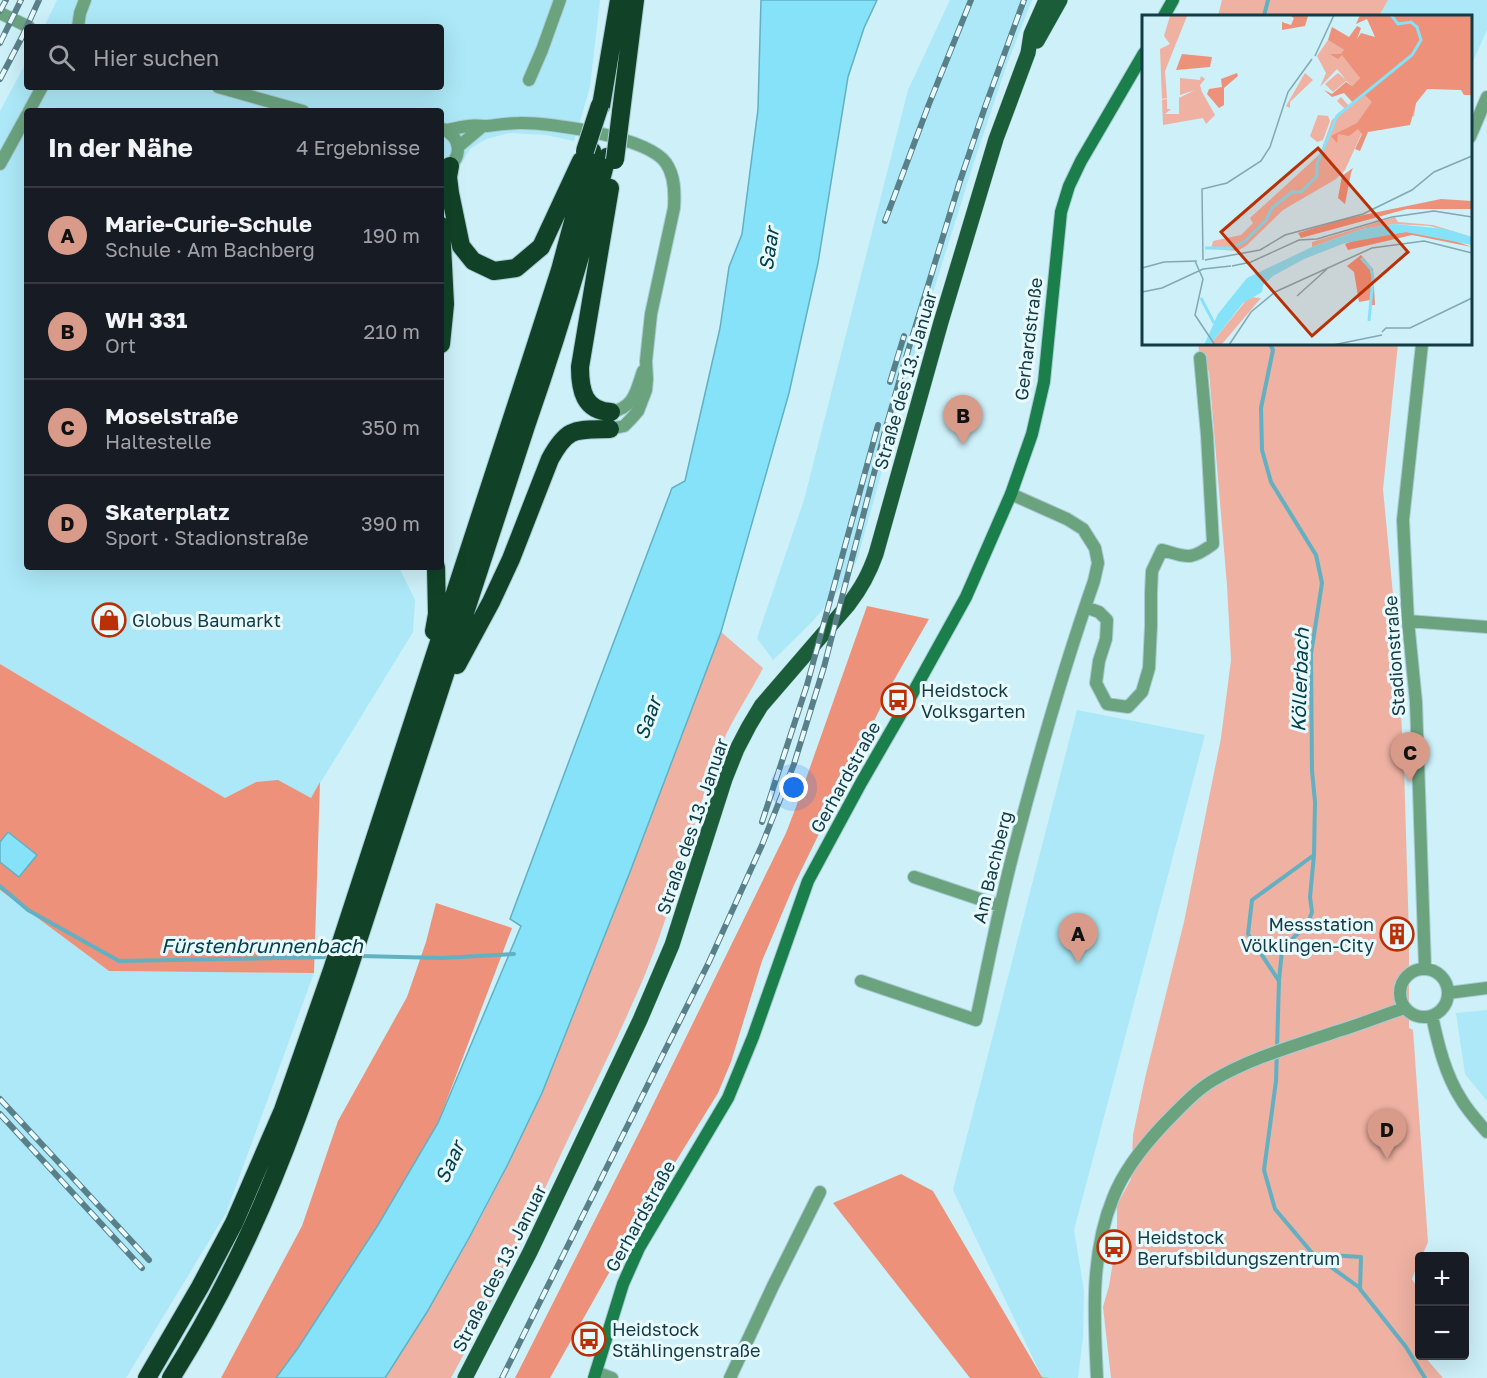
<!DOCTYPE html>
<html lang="de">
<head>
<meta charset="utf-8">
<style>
	:root { --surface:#171b24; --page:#242831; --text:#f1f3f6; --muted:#9ea1a6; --line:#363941; --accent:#d89b89 }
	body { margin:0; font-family:"Golos Text",sans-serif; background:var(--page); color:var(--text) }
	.controls { position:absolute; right:18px; bottom:18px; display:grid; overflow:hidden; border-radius:6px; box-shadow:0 6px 24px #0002 }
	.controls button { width:54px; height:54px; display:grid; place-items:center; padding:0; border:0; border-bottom:2px solid var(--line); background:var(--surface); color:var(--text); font:30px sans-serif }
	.you { position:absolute; left:794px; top:788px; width:21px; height:21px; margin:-15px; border:4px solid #fff; border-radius:50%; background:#1a73e8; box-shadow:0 0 0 9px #1a73e833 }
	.badge { display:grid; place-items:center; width:39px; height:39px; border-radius:50%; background:var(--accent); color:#111; font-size:20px; font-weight:700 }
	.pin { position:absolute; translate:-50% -50px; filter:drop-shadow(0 2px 3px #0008) }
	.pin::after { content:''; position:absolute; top:32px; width:21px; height:18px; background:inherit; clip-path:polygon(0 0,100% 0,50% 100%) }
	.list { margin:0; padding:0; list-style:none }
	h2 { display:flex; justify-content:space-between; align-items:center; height:78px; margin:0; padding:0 24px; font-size:26px }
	h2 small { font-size:20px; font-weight:400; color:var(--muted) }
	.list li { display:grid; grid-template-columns:39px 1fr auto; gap:18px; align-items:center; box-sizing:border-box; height:96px; padding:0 24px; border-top:2px solid var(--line) }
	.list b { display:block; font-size:22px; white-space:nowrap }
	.list p { margin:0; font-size:20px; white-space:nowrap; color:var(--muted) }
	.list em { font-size:20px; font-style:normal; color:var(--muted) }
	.icon { flex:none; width:33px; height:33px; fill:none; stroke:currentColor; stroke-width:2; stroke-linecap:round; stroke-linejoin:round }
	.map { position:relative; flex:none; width:1487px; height:1378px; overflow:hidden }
	.search { position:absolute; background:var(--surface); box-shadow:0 6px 24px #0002; left:24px; top:24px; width:420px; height:66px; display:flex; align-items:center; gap:15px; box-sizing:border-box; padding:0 21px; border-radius:6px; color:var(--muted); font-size:22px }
	.panel { position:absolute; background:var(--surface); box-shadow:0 6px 24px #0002; left:24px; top:108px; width:420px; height:462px; border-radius:6px }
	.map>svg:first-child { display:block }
</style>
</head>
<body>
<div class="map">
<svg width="1487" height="1378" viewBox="0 0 1487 1378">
	<rect width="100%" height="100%" fill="#cdf0f9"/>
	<path fill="#ace8f7" d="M57 0H600L590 87 574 141 546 135 510 133 486 139 470 149 456 173 441 174V111H27V567H399L415 600 413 632 311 798 256 782 225 798 0 664V111L27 61V87H441V27H44Z
		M950 0H1032L1006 67 974 162 925 318 857 560 849 577 813 621 773 660 757 638 804 500 908 90Z
		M1388 0H1487V30L1471 66 1470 16H1379Z
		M1077 710 1205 735 1074 1230 1084 1291 1083 1338 1078 1378H1049L1042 1377 953 1190Z
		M0 890 109 971 314 973 226 1213 126 1378H0Z
		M1487 1010V1101L1465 1074 1456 1013Z"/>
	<path fill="#eeb1a2" d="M1222 0H1388L1379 16H1218Z
		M1198 344H1398L1383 489 1396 626 1404 767 1409 937V1028L1413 1030 1428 1242 1422 1256H1420L1419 1261 1412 1279 1419 1290 1420 1356H1424L1443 1378H1111L1103 1307 1109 1286 1117 1237V1205L1131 1179 1133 1135 1145 1078 1184 922 1221 738 1231 660 1227 585 1209 372 1200 358Z
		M721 632 763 668C750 694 733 717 722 744 692 820 676 901 644 977 621 1031 595 1084 569 1137 531 1218 494 1300 451 1378H385C429 1308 473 1237 509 1162 541 1097 567 1029 594 962 637 852 679 742 721 632Z"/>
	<path fill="#ed917a" d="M867 606 929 619 894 680 794 885 762 961 731 1062 718 1093 628 1239 550 1378H515L644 1123 786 833 796 807Z
		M0 664 225 798 256 782 278 780 311 798 320 782 314 973 109 971 0 890Z
		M436 903 512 928 438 1123 378 1225 298 1348 276 1378H221L302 1226 338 1121 407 997 426 942Z
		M901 1174 933 1191 1042 1377 1049 1378H970L833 1203Z"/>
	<path fill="#85e2f8" stroke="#62b0c2" stroke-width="1.5" d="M761 0H877L864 28 848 77 818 263 789 393 721 632 630 872 542 1093 508 1164 469 1238 427 1312 385 1378H276L298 1348 378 1225 438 1123 521 926 510 919 599 681 672 488 685 481 720 328 729 267 742 234 758 109Z
		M8 832 37 855 19 877 0 862V842Z"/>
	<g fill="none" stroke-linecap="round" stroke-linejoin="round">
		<path stroke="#62b0c2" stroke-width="4" d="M1264 16 1268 0
			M1270 344 1273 350 1261 408 1262 450 1271 482 1316 555 1322 583 1311 654 1312 771 1315 802 1314 855 1252 900 1248 934 1279 981 1276 1081 1264 1170 1275 1209 1313 1254 1361 1257 1360 1289 1406 1347 1425 1378
			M0 886 28 910 119 961 331 957
			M360 956 442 958 514 954
			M1279 980 1282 951 1294 937 1307 926 1312 912 1310 897 1314 855
			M1313 1254 1360 1288"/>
		<g stroke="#a8ccd5" stroke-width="14">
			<path id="street" d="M0 13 29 27
				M78 27 80 13 85 0
				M529 80 542 50 560 0
				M218 87 303 111
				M29 111 42 87
				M443 129C462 138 463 158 445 169
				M446 130C453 129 461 127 468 126 474 125 480 126 487 126 497 125 508 123 519 123 550 122 648 137 666 163 675 176 675 193 674 208L651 314 646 361 647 379 646 390 638 411 631 419 624 426 610 429
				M1470 137 1487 97
				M458 147 483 126
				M0 164 27 115
				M1422 344 1403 520 1408 621 1416 702 1425 968
				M611 412C635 407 636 391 643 371
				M1085 607 1099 612 1107 620 1106 639 1099 661 1096 683 1107 704 1128 707 1142 692 1149 668 1151 626V593L1152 571 1162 550C1188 557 1190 561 1213 544L1207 435 1200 358
				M1408 621 1487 627
				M914 877 1000 906
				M1400 993a24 24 0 1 1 48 0a24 24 0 1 1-48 0Z
				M861 981 976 1020C989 960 1000 901 1016 842 1039 754 1064 667 1094 581L1098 563 1095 548 1083 529 1067 519 1011 494
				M1448 993 1487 988
				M1432 1016C1438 1044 1445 1074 1461 1099 1468 1111 1478 1122 1487 1132
				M596 1372 612 1378
				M730 1378 773 1286 820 1192
				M1097 1378C1094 1318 1090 1254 1113 1198 1123 1172 1146 1143 1165 1123 1180 1108 1194 1092 1212 1081 1250 1058 1294 1046 1335 1032 1359 1025 1381 1016 1404 1008"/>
		</g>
		<g stroke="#a8ccd5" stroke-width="14">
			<path id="secondary" d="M1164 16 1173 0
				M594 1378 623 1284 639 1248 728 1098 753 1037 808 881 861 783 910 698 966 597 1011 494 1032 434 1044 382 1061 212 1069 186 1081 161 1144 53"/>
		</g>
		<g stroke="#a8ccd5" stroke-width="16">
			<path id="primary" d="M1037 41 1060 0
				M465 1378 530 1252 640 1020 672 945 725 779 737 749 749 726 761 706 849 604C862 587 869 574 876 554L941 322 996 139 1028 53 1031 34 1046 0"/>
		</g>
		<g stroke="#a8ccd5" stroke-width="20">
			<path id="highway" d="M601 106 619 0
				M621 112 635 0
				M450 166 448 177 450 193 461 246 473 261 494 271 516 268 541 247 581 161
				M610 188 580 367C580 390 584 411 611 412
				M441 226 445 304 441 344
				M434 631 437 614 436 567
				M457 665 491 602 511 559 550 459C568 426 576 430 610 429
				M147 1378 200 1287 234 1223 283 1110 332 970 530 363 560 270 592 151
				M171 1378C200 1332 226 1284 249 1234 288 1150 317 1062 347 974L526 426C557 337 584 248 607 157"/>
		</g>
		<use href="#street" stroke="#6ba37f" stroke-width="12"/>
		<use href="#secondary" stroke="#1b7f4c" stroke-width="12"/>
		<use href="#primary" stroke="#1b5d39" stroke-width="15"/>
		<use href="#highway" stroke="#114227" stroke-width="18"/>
		<g stroke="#598089" stroke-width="6">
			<path id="rail" d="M0 11 6 0
				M0 43 21 0
				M0 79 22 37 39 0
				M885 221 929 104 971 0
				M890 382 904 336
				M762 822 807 685 878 425
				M0 1099 149 1260
				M0 1114 142 1268
				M502 1378 709 962 762 845 794 764 824 667 886 427 907 354 960 181 985 107 1024 0"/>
		</g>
		<use href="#rail" stroke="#e9faff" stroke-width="4" stroke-dasharray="11" stroke-linecap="butt"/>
		<g stroke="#a8ccd5" stroke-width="20" stroke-linecap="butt">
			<path id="highway-bridge" d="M585 151 600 105
				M615 160 621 112"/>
		</g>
		<use href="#highway-bridge" stroke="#114227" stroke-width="18"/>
	</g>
	<defs>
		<g id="shop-ring" transform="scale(1.725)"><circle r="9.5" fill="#e9faff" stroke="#ba3004" stroke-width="1.5"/><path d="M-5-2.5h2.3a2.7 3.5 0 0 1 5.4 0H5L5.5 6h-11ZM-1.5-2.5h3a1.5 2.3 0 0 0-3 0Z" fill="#ba3004"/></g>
		<g id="bus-ring" transform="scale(1.725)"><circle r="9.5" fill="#e9faff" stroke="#ba3004" stroke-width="1.5"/><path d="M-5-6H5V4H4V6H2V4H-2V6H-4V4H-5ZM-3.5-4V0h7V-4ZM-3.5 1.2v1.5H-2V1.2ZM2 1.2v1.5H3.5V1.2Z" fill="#ba3004"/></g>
		<g id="building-ring" transform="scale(1.725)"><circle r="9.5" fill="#e9faff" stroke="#ba3004" stroke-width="1.5"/><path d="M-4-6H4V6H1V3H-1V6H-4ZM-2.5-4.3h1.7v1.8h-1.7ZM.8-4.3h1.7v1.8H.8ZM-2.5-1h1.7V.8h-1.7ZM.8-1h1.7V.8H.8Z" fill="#ba3004"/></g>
	</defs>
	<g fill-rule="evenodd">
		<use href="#shop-ring" x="109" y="620"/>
		<use href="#bus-ring" x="898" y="700"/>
		<use href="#building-ring" x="1397" y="934"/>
		<use href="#bus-ring" x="1114" y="1247"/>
		<use href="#bus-ring" x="589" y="1339"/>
	</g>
	<g text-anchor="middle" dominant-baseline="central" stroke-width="6" stroke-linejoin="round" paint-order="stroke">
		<g font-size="18" fill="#123b44" stroke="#e9faff">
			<text transform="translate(1028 339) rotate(-83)">Gerhardstraße</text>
			<text transform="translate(905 380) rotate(-74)">Straße des 13. Januar</text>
			<text transform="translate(1394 656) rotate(-94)">Stadionstraße</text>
			<text transform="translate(845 777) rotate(-61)">Gerhardstraße</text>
			<text transform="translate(692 826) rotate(-71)">Straße des 13. Januar</text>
			<text transform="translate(992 867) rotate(-76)">Am Bachberg</text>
			<text transform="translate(640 1216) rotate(-61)">Gerhardstraße</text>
			<text transform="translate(499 1268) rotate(-63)">Straße des 13. Januar</text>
		</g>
		<g font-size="18" fill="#123b44" stroke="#e9faff" text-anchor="start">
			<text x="132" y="620">Globus Baumarkt</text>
			<text x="921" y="690">Heidstock<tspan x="921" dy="21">Volksgarten</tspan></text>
			<text x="1374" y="924" text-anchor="end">Messstation<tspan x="1374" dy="21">Völklingen-City</tspan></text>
			<text x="1137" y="1237">Heidstock<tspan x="1137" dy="21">Berufsbildungszentrum</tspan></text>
			<text x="612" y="1329">Heidstock<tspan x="612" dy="21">Stählingenstraße</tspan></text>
		</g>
		<g font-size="20" font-style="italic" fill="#03404b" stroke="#e9faff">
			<text transform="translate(768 249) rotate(-81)">Saar</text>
			<text transform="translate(1299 680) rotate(-88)">Köllerbach</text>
			<text transform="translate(647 718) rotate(-70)">Saar</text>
			<text x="262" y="945">Fürstenbrunnenbach</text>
			<text transform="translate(449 1162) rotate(-65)">Saar</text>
		</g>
	</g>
	<g transform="translate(1142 15)">
		<rect width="330" height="330" fill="#cdf0f9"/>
		<path d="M305 0 285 74 274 88 272 101 239 115 222 113 203 155 194 164 141 195 104 231 95 236 69 234 71 226 99 220 111 208 108 203 178 139 190 105 203 94 195 86 199 82 207 91 215 85 240 39 231 9 222 1ZM28 1H45L23 56 25 83 20 84 18 34 28 29 22 21ZM186 25 202 35 218 63 210 71 204 66 191 77 183 69 196 58 204 65 195 54 178 72 184 58 175 41ZM163 58 171 65 148 87V93L144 91ZM59 61 63 64 58 70 60 77 73 100 64 109 61 103 21 110 20 85 25 84V94H29L23 99H37V83L53 75 38 80V63L58 65ZM176 100 186 101 188 106 181 125 175 127 168 121ZM253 202 256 207 291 210 330 222 288 211 253 209 220 214 170 232V227ZM107 282 119 283 80 329 68 330Z" fill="#eeb1a2"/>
		<path d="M147 0 166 1 163 11 140 15V7L149 10 152 3ZM218 0H330V80H322L319 75 285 74 274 88 268 110 226 117 218 136 213 134 220 119 216 114 207 121 196 119 195 128 189 121 215 108 230 87 223 80 212 89 202 78 190 82 182 75 190 79 204 67 210 71 218 63 200 40 196 44 188 39H199L202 35 186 25 190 12 207 22 215 11 219 13 215 24 219 18 233 22 225 4 214 9ZM40 39 70 42 68 52 34 55ZM95 58 96 61 82 73V90L77 93 65 79 67 74 80 72 79 64ZM211 153 209 158 203 189 196 183 200 161ZM299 184 330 186V194H265L159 223 156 218 202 204ZM264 217 296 220 330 232 270 220 206 235 203 229 222 222ZM219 240 231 254 233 290H228V285L217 287 212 257 205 251Z" fill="#ed917a"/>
		<path d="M253 209 303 214 330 222V230L264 217 203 228 162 244 131 261 121 270 120 277 101 288 68 330H62L76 299 105 263 170 232 220 214Z" fill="#85e2f8"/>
		<path fill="none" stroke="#85e2f8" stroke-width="3" d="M63 233H89L103 226 124 205 130 193 150 177H159L175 161V149L195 101 270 40 279 25 275 12 269 7 256 9 249 0M219 243 229 254 231 263 227 306M59 283 72 308"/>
		<path fill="none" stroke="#82a8b1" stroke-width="1.5" d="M173 41 192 0M61 245 60 174 85 168 119 146 128 132 146 77 170 44M63 245 118 235 143 220 221 199 270 175 292 157 330 141M53 246 61 264 53 300 73 330M90 251 109 247 157 225 175 224 250 202 292 196 330 202M0 253 22 247 55 246M0 277 20 273 61 254 89 251M155 281 185 254M240 317 244 313H268L330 283M87 330 109 297 133 277 230 233 282 226 330 238M191 330 240 320"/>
		<path fill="#ba3004" fill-opacity="0.15" stroke="#ba3004" stroke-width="3" d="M176 133 266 237 170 321 79 217Z"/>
		<rect width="330" height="330" fill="none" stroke="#123b44" stroke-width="3"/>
	</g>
</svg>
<div class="controls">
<button>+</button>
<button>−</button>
</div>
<div class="you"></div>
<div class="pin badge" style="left:1078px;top:963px">A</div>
<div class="pin badge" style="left:963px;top:445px">B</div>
<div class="pin badge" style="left:1410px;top:782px">C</div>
<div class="pin badge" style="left:1387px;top:1159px">D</div>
<div class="search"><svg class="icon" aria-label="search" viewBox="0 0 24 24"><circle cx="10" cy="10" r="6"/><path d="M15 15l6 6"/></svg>Hier suchen</div>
<section class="panel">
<h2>In der Nähe<small>4 Ergebnisse</small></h2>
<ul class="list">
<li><span class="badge">A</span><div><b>Marie-Curie-Schule</b><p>Schule · Am Bachberg</p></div><em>190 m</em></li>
<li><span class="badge">B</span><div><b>WH 331</b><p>Ort</p></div><em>210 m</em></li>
<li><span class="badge">C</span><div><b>Moselstraße</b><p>Haltestelle</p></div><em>350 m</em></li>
<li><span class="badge">D</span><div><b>Skaterplatz</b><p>Sport · Stadionstraße</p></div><em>390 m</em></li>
</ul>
</section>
</div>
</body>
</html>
